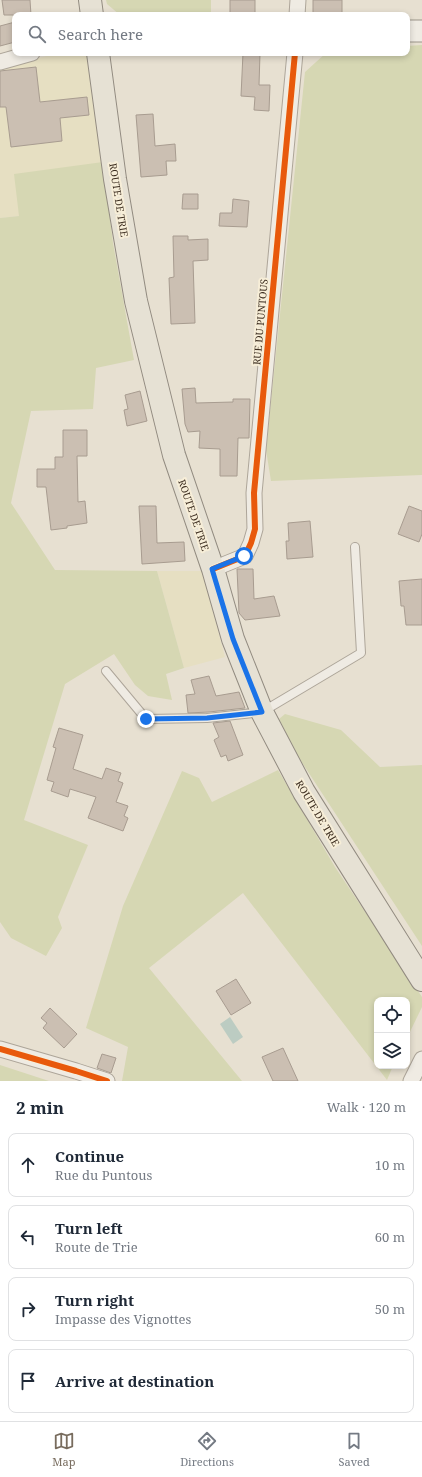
<!DOCTYPE html>
<html lang="en">
<head>
<meta charset="utf-8">
<style>
	:root { --surface:#fff; --page:#f6f6f7; --text:#1f2937; --muted:#747a83; --line:#e0e1e3; --accent:#786c5e }
	body { margin:0; font-family:"Noto Serif",serif; background:var(--page); color:var(--text) }
	.controls { position:absolute; right:12px; bottom:12px; display:grid; overflow:hidden; border-radius:8px; box-shadow:0 2px 6px #0003 }
	.controls button { width:36px; height:36px; display:grid; place-items:center; padding:0; border:0; border-bottom:1px solid var(--line); background:var(--surface); color:var(--text); font:20px sans-serif }
	.stop { position:absolute; width:12px; height:12px; margin:-9px; border:3px solid #1a73e8; border-radius:50%; background:#fff }
	.stop.end { background:#1a73e8; border-color:#fff; box-shadow:0 1px 4px #0008 }
	.list { margin:0; padding:0; list-style:none }
	h2 { display:flex; justify-content:space-between; align-items:center; height:52px; margin:0; padding:0 16px; font-size:17px }
	h2 small { font-size:13px; font-weight:400; color:var(--muted) }
	.list li { display:grid; grid-template-columns:26px 1fr auto; gap:12px; align-items:center; box-sizing:border-box; height:64px; margin:0 8px 8px; padding:0 8px; border:1px solid var(--line); border-radius:8px }
	.list b { display:block; font-size:15px; white-space:nowrap }
	.list p { margin:0; font-size:13px; white-space:nowrap; color:var(--muted) }
	.list em { font-size:13px; font-style:normal; color:var(--muted) }
	.icon { flex:none; width:22px; height:22px; fill:none; stroke:currentColor; stroke-width:2; stroke-linecap:round; stroke-linejoin:round }
	.map { position:relative; flex:none; width:422px; height:1081px; overflow:hidden }
	.search { position:absolute; background:var(--surface); box-shadow:0 2px 6px #0003; left:12px; right:12px; top:12px; height:44px; display:flex; align-items:center; gap:10px; box-sizing:border-box; padding:0 14px; border-radius:8px; color:var(--muted); font-size:15px }
	.sheet { height:340px; background:var(--surface) }
	nav { display:flex; justify-content:space-around; align-items:center; box-sizing:border-box; height:56px; border-top:1px solid var(--line); background:var(--surface); font-size:11px; color:var(--muted) }
	nav a { display:grid; justify-items:center; gap:2px }
	nav .on { color:var(--accent) }
	.map>svg:first-child { display:block }
</style>
</head>
<body>
<div class="map">
<svg width="422" height="1081" viewBox="0 0 422 1081">
	<rect width="100%" height="100%" fill="#e7e0d1"/>
	<path fill="#e6dfc2" d="M60 53H88L103 162 19 216 0 218V67Z
		M157 571H202L225 657 184 668Z"/>
	<path fill="#d6d7b3" d="M106 0H211V15H120L107 4Z
		M422 45V475L271 481 266 450 305 72 326 53H407V46Z
		M103 162 113 243 134 360 96 368 93 409 31 411 11 503 55 570 157 571 184 668 166 674 172 700 148 696 135 685 114 654 65 684 24 820 88 845 58 917 62 928 46 956 11 938 0 922V218L19 216 14 174Z
		M285 714 341 730 380 767 422 765V946L299 758 279 719Z
		M278 770 335 867 422 997V1007L407 1038V1000H377V1066H393L387 1080 243 893 149 968 242 1081H122L128 1047 86 1028 123 906 182 771 199 778 212 802Z
		M0 1065 49 1081H0Z"/>
	<path fill="#bcccc2" d="M230 1017 243 1037 233 1044 220 1024Z"/>
	<path fill="#cbbfb2" stroke="#a89c90" d="M2 0H30L31 15H4Z
		M230 0H255V15H230Z
		M313 0H342V15H313Z
		M15 22V42L0 46V26Z
		M243 53H260L259 85H270L269 111 254 110 255 97 241 96Z
		M36 67 40 102 87 97 89 115 60 118 62 141 11 147 6 107H0V71Z
		M153 114 155 146 175 144 176 161H166L167 175 141 177 136 115Z
		M183 194H198V209H182Z
		M233 199 249 201 247 227 219 226 220 213H232Z
		M173 236H188V240L208 239V260L193 261 195 323 171 324 169 278 174 277Z
		M195 388 196 403 233 402V399H250L249 438H238L237 476H220V449L199 448 200 431 188 432 185 424 182 389Z
		M140 391 147 421 127 426 124 410 128 409 125 395Z
		M63 430H87V456H77L78 502 85 501 87 523 67 526V528L51 530 46 487H37V469H55V457H63Z
		M139 506H156L157 543 184 542 185 561 142 564Z
		M409 506 422 511V534L419 542 398 534Z
		M310 521 313 557 287 559 286 541H289L288 523Z
		M237 569H253L254 599 274 596 280 616 245 620 239 613Z
		M422 579V625H406L404 606H401L399 581Z
		M209 676 216 696 239 692 245 708 209 712 188 713 186 695 195 694 191 680Z
		M230 721 243 755 228 761 226 755 221 757 214 740 219 737 213 723Z
		M59 728 83 735 73 769 102 779 106 768 121 773 118 781 123 783 116 802 128 806 124 816 128 818 123 831 88 818 96 797 70 789 68 797 51 791 54 782 47 780 56 748 53 747Z
		M236 979 251 1003 231 1015 216 991Z
		M50 1008 77 1034 64 1048 43 1028 47 1023 41 1018Z
		M283 1048 298 1081H273L262 1057Z
		M102 1054 116 1058 111 1073 97 1068Z"/>
	<g fill="none" stroke-linecap="round" stroke-linejoin="round">
		<g stroke="#ada599" stroke-width="10">
			<path id="lane" d="M106 671 146 719 207 718 262 712 361 653 355 547"/>
		</g>
		<g stroke="#ada599" stroke-width="17">
			<path id="street" d="M297 15 298 0
				M0 62 32 53
				M213 569 245 556 251 543 255 529 254 493 295 53
				M0 1049 76 1071 107 1081
				M411 1081 422 1059"/>
		</g>
		<g stroke="#9c958a" stroke-width="23">
			<path id="secondary" d="M407 31H422"/>
		</g>
		<g stroke="#928b80" stroke-width="24">
			<path id="primary" d="M90 0 92 15
				M98 53 115 179 136 301 174 455 213 569 233 639 262 712 304 792 422 980"/>
		</g>
		<use href="#lane" stroke="#efebe3" stroke-width="8"/>
		<use href="#street" stroke="#efebe3" stroke-width="15"/>
		<use href="#secondary" stroke="#efebe3" stroke-width="21"/>
		<use href="#primary" stroke="#e6e1d4" stroke-width="22"/>
		<g stroke="#f7eed8" stroke-width="8">
			<path id="cycleway" d="M213 569 245 556 251 543 255 529 254 493 295 53
				M0 1049 76 1071 107 1081"/>
		</g>
		<use href="#cycleway" stroke="#e8590c" stroke-width="6"/>
	</g>
	<g fill="none" stroke-linecap="round" stroke-linejoin="round">
		<path stroke="#1a73e8" stroke-width="5" d="M146 719 207 718 262 712 233 639 212 569 244 556"/>
	</g>
	<g text-anchor="middle" dominant-baseline="central" stroke-width="4" stroke-linejoin="round" paint-order="stroke">
		<g font-size="10" fill="#3d2e20" stroke="#f7eed8">
			<text transform="translate(119 200) rotate(81)">ROUTE DE TRIE</text>
			<text transform="translate(260 322) rotate(-85)">RUE DU PUNTOUS</text>
			<text transform="translate(194 515) rotate(71)">ROUTE DE TRIE</text>
			<text transform="translate(318 813) rotate(59)">ROUTE DE TRIE</text>
		</g>
	</g>
</svg>
<div class="controls">
<button><svg class="icon" aria-label="locate" viewBox="0 0 24 24"><circle cx="12" cy="12" r="6"/><path d="M12 2v4M12 18v4M2 12h4M18 12h4"/></svg></button>
<button><svg class="icon" aria-label="layers" viewBox="0 0 24 24"><path d="M12 4l9 5-9 5-9-5zM3 14l9 5 9-5"/></svg></button>
</div>
<div class="stop" style="left:244px;top:556px"></div>
<div class="stop end" style="left:146px;top:719px"></div>
<div class="search"><svg class="icon" aria-label="search" viewBox="0 0 24 24"><circle cx="10" cy="10" r="6"/><path d="M15 15l6 6"/></svg>Search here</div>
</div>
<section class="sheet">
<h2>2 min<small>Walk · 120 m</small></h2>
<ul class="list">
<li><svg class="icon" aria-label="ahead" viewBox="0 0 24 24"><path d="M12 20V5M6 11l6-6 6 6"/></svg><div><b>Continue</b><p>Rue du Puntous</p></div><em>10 m</em></li>
<li><svg class="icon" aria-label="left" viewBox="0 0 24 24"><path d="M17 20v-9H6M10 6l-5 5 5 5"/></svg><div><b>Turn left</b><p>Route de Trie</p></div><em>60 m</em></li>
<li><svg class="icon" aria-label="right" viewBox="0 0 24 24"><path d="M7 20v-9h11M14 6l5 5-5 5"/></svg><div><b>Turn right</b><p>Impasse des Vignottes</p></div><em>50 m</em></li>
<li><svg class="icon" aria-label="arrive" viewBox="0 0 24 24"><path d="M6 21V4h12l-3 4 3 4H6"/></svg><div><b>Arrive at destination</b></div></li>
</ul>
</section>
<nav>
<a class="on"><svg class="icon" aria-label="map" viewBox="0 0 24 24"><path d="M3 6l6-2 6 2 6-2v14l-6 2-6-2-6 2zM9 4v14M15 6v14"/></svg>Map</a>
<a><svg class="icon" aria-label="directions" viewBox="0 0 24 24"><path d="M12 3l9 9-9 9-9-9zM9 14v-3h6M13 9l2 2-2 2"/></svg>Directions</a>
<a><svg class="icon" aria-label="saved" viewBox="0 0 24 24"><path d="M7 4h10v16l-5-4-5 4z"/></svg>Saved</a>
</nav>
</body>
</html>
